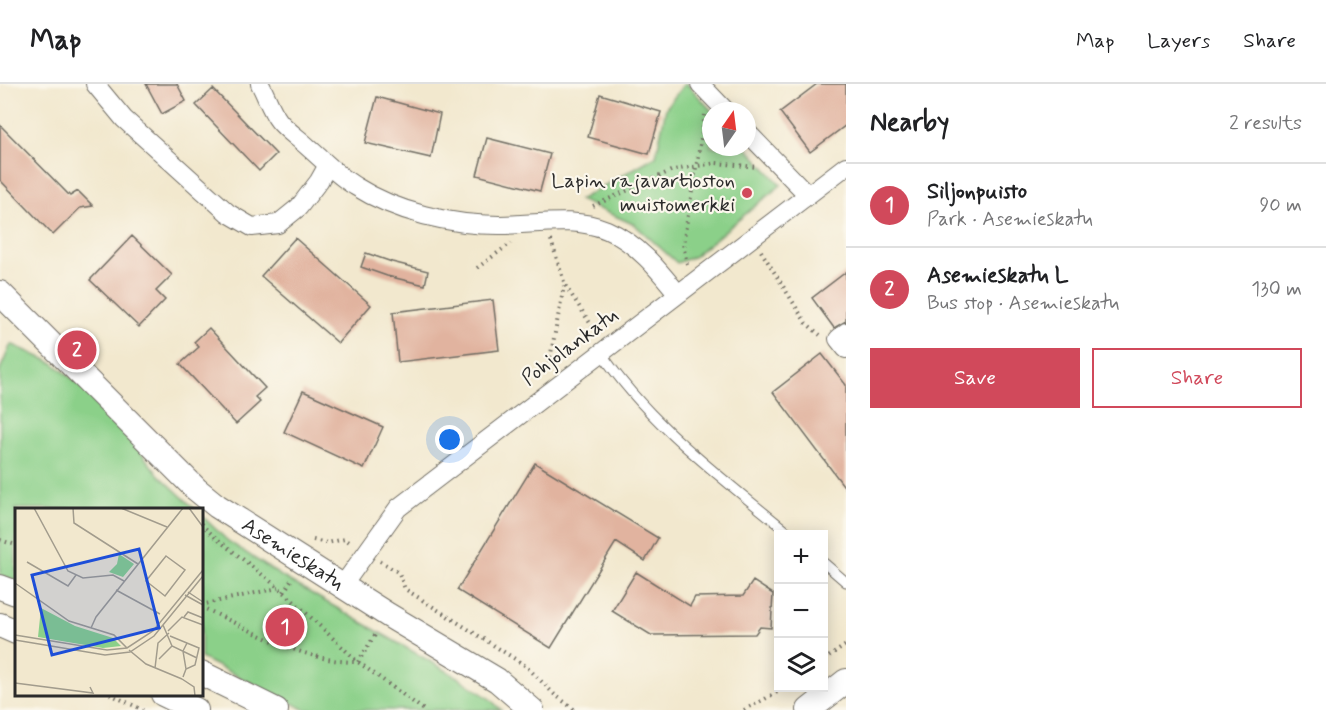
<!DOCTYPE html>
<html lang="en">
<head>
<meta charset="utf-8">
<style>
	:root { --surface:#fff; --page:#f6f6f6; --text:#202124; --muted:#757577; --line:#e0e0e0; --accent:#d1495b }
	body { margin:0; font-family:Mynerve,sans-serif; background:var(--page); color:var(--text) }
	.controls { position:absolute; right:18px; bottom:18px; display:grid; overflow:hidden; border-radius:0px; box-shadow:0 3px 15px #0003 }
	.controls button { width:54px; height:54px; display:grid; place-items:center; padding:0; border:0; border-bottom:2px solid var(--line); background:var(--surface); color:var(--text); font:30px sans-serif }
	.compass { position:absolute; left:702px; top:18px; width:54px; height:54px; border-radius:50%; background:var(--surface); box-shadow:0 3px 15px #0003; rotate:14deg }
	.you { position:absolute; left:450px; top:356px; width:21px; height:21px; margin:-15px; border:4px solid #fff; border-radius:50%; background:#1a73e8; box-shadow:0 0 0 9px #1a73e833 }
	.badge { display:grid; place-items:center; width:39px; height:39px; border-radius:50%; background:var(--accent); color:#fff; font-size:20px; font-weight:700 }
	.pin { position:absolute; translate:-50% -50%; border:3px solid #fff; box-shadow:0 2px 6px #0006 }
	.list { margin:0; padding:0; list-style:none }
	h2 { display:flex; justify-content:space-between; align-items:center; height:78px; margin:0; padding:0 24px; font-size:26px }
	h2 small { font-size:20px; font-weight:400; color:var(--muted) }
	.list li { display:grid; grid-template-columns:39px 1fr auto; gap:18px; align-items:center; box-sizing:border-box; height:84px; padding:0 24px; border-top:2px solid var(--line) }
	.list b { display:block; font-size:22px; white-space:nowrap }
	.list p { margin:0; font-size:20px; white-space:nowrap; color:var(--muted) }
	.list em { font-size:20px; font-style:normal; color:var(--muted) }
	.actions { display:flex; gap:12px; padding:18px 24px }
	.actions a { flex:1; padding:14px 0; border:2px solid var(--accent); border-radius:0px; text-align:center; font-size:21px; color:var(--accent) }
	.actions .main { background:var(--accent); color:#fff }
	.icon { flex:none; width:33px; height:33px; fill:none; stroke:currentColor; stroke-width:2; stroke-linecap:round; stroke-linejoin:round }
	.map { position:relative; flex:none; width:846px; height:626px; overflow:hidden }
	header { display:flex; align-items:center; gap:36px; box-sizing:border-box; height:84px; padding:0 30px; background:var(--surface); border-bottom:2px solid var(--line) }
	header strong { font-size:28px }
	nav { display:flex; gap:33px; margin-inline-start:auto; font-size:21px }
	main { display:flex }
	aside { flex:1; background:var(--surface) }
	.map>svg:first-child { display:block }
</style>
</head>
<body>
<header>
<strong>Map</strong>
<nav><a>Map</a><a>Layers</a><a>Share</a></nav>
</header>
<main>
<div class="map">
<svg width="846" height="626" viewBox="0 0 846 626">
	<rect width="100%" height="100%" fill="#fbf7ec"/>
	<filter id="ink" filterUnits="userSpaceOnUse"><feTurbulence type="fractalNoise" baseFrequency=".0167" numOctaves="2"/><feDisplacementMap in="SourceGraphic" scale="12" xChannelSelector="R" yChannelSelector="G"/><feConvolveMatrix kernelMatrix="1 2 1 2 8 2 1 2 1" color-interpolation-filters="sRGB"/></filter>
	<filter id="wash" filterUnits="userSpaceOnUse"><feTurbulence type="fractalNoise" baseFrequency=".008" numOctaves="4" result="noise"/><feDisplacementMap in="SourceGraphic" scale="24" xChannelSelector="R" yChannelSelector="G"/><feGaussianBlur stdDeviation="1.35" result="paint"/><feColorMatrix in="noise" values="0 0 0 0 0 0 0 0 0 0 0 0 0 0 0 0 0 1.4 0 .05"/><feComposite in="paint" operator="in"/></filter>
	<g filter="url(#wash)">
		<rect width="100%" height="100%" fill="#f2e8ce"/>
		<path fill="#8bd089" stroke="#5b7e5a" stroke-width="1.5" d="M684 0H687L712 27 711 63H746L781 101 693 173 677 179 635 141 579 116 656 72 666 24Z
			M11 260 53 279 86 306 126 349 157 389 195 425H16V497L0 491V286Z
			M201 431 228 457 281 492 459 594 490 615 501 626H306L201 574Z"/>
		<g id="blocks">
			<path fill="#e1b39f" d="M146 0H177L186 17 162 30Z
				M817 0H846V41L810 68 780 28Z
				M213 5 276 70 259 87 196 21Z
				M600 10 661 28 649 70 588 53Z
				M377 13 440 30 431 74 365 59Z
				M0 41 70 112 78 107 93 122 80 124 53 151 0 96Z
				M487 54 550 70 540 107 477 91Z
				M132 152 172 191 156 207 165 216 139 243 90 196Z
				M295 154 371 221 338 259 261 192Z
				M366 169 392 178 428 187 425 201 387 192 361 183Z
				M846 188V237L834 244 812 214Z
				M493 216 499 266 398 278 393 228Z
				M209 244 265 304 255 313 260 318 236 340 180 280 199 263 194 258Z
				M822 270 846 301V405L773 308Z
				M303 307 383 343 364 385 284 348Z
				M535 379 658 454 645 477 616 458 551 564 457 506Z
				M636 488 690 522 695 513 743 512 753 497 773 510 771 544 760 543 755 550 651 551 612 527Z"/>
		</g>
	</g>
	<g filter="url(#ink)">
		<use href="#blocks" fill-opacity="0" stroke="#716d64" stroke-width="1.5"/>
		<g fill="none" stroke-linecap="round" stroke-linejoin="round">
			<g stroke="#716d64" stroke-width="11">
				<path id="lane" d="M600 267C649 341 723 394 790 450
					M824 479 846 498"/>
			</g>
			<g stroke="#716d64" stroke-width="20">
				<path id="street" d="M95 0 124 35 228 129 252 143 278 140 299 123 319 97 328 81
					M260 0C266 11 271 27 279 37 287 47 300 55 309 64 324 77 338 92 355 102 396 128 451 141 499 141 535 141 573 132 607 146 637 159 658 185 678 210
					M700 0 726 27
					M747 48 808 111
					M846 248 838 255 846 265
					M343 501 398 424 846 82"/>
			</g>
			<g stroke="#716d64" stroke-width="26">
				<g id="secondary">
					<path id="s1" d="M0 209 196 405 217 422 388 531 497 596 532 626"/>
					<path d="M0 503 16 509"/>
					<path d="M0 541 16 548"/>
					<path d="M201 589 276 626"/>
					<path d="M163 610 196 626"/>
					<path d="M809 626 846 597"/>
				</g>
			</g>
			<path stroke="#716d64" stroke-width="4" stroke-dasharray="1.5 4.5" stroke-linecap="butt" d="M593 122 673 86 716 79 757 83
				M551 156 565 201 598 251
				M761 167 806 239 820 251
				M687 180 683 160 705 31
				M477 184 511 159
				M548 285 564 202
				M201 440 216 454 284 508 358 578 424 626
				M0 456 16 461
				M313 456 327 459 345 455 351 459
				M380 477 399 489 405 505 526 582 554 610 575 626
				M284 508 293 493
				M201 521 278 504
				M201 523C250 545 303 578 357 578
				M824 576 846 561
				M358 578 377 548
				M110 610 143 626
				M744 626 785 604"/>
			<use href="#lane" stroke="#fff" stroke-width="9"/>
			<use href="#street" stroke="#fff" stroke-width="18"/>
			<use href="#secondary" stroke="#fff" stroke-width="24"/>
		</g>
	</g>
	<circle fill="#d1495b" stroke="#fbf7ec" stroke-width="2" cx="747" cy="109" r="6"/>
	<g text-anchor="middle" dominant-baseline="central" stroke-width="4.5" stroke-linejoin="round" paint-order="stroke">
		<g font-size="21" fill="#2b2b2b" stroke="#fbf7ec" text-anchor="end">
			<text x="735" y="97">Lapin rajavartioston<tspan x="735" dy="24">muistomerkki</tspan></text>
		</g>
		<g font-size="21" fill="#2b2b2b" stroke="#fbf7ec">
			<text transform="translate(570 263) rotate(-37)">Pohjolankatu</text>
			<text stroke="none"><textPath href="#s1" startOffset="394">Asemieskatu</textPath></text>
		</g>
	</g>
	<g transform="translate(15 424)">
		<rect width="188" height="188" fill="#f2e8ce"/>
		<path d="M104 46 119 56 108 69 94 64 102 56ZM26 100 60 118 98 130 106 138 88 140 23 129Z" fill="#8bd089"/>
		<path fill="none" stroke="#a29c8d" stroke-width="1.5" d="M19 0 53 63 68 70 98 67 109 73M58 0 59 15 123 56M106 0 152 19M174 0 188 19M151 48 170 62 150 88 131 73ZM12 54 53 78 61 67M0 75 54 113 99 127 112 140M101 82 145 106M173 84 188 94M170 87 188 97M169 109 173 104 188 110M148 117 157 138 182 150M76 120 81 109 168 0M153 123 167 109 188 117M0 127 92 142 112 140 138 123 188 62M155 128 184 140 180 157 171 161 168 169M0 132 90 147 115 144 139 128 188 68M114 142 131 156 167 171M144 151 157 138M140 160 143 135 154 125M171 161 168 143 172 135M167 171 179 179 180 188M0 175 78 185 75 179"/>
		<path fill="#1d4ed8" fill-opacity="0.15" stroke="#1d4ed8" stroke-width="3" d="M124 41 144 120 37 147 17 67Z"/>
		<rect width="188" height="188" fill="none" stroke="#2b2b2b" stroke-width="3"/>
	</g>
</svg>
<div class="controls">
<button>+</button>
<button>−</button>
<button><svg class="icon" aria-label="layers" viewBox="0 0 24 24"><path d="M12 4l9 5-9 5-9-5zM3 14l9 5 9-5"/></svg></button>
</div>
<svg class="compass" viewBox="-18 -18 36 36"><path d="M0-13l5 13h-10z" fill="#e53935"/><path d="M0 13l5-13h-10z" fill="#757577"/></svg>
<div class="you"></div>
<div class="pin badge" style="left:285px;top:543px">1</div>
<div class="pin badge" style="left:77px;top:266px">2</div>
</div>
<aside>
<h2>Nearby<small>2 results</small></h2>
<ul class="list">
<li><span class="badge">1</span><div><b>Siljonpuisto</b><p>Park · Asemieskatu</p></div><em>90 m</em></li>
<li><span class="badge">2</span><div><b>Asemieskatu L</b><p>Bus stop · Asemieskatu</p></div><em>130 m</em></li>
</ul>
<div class="actions"><a class="main">Save</a><a>Share</a></div>
</aside>
</main>
</body>
</html>
